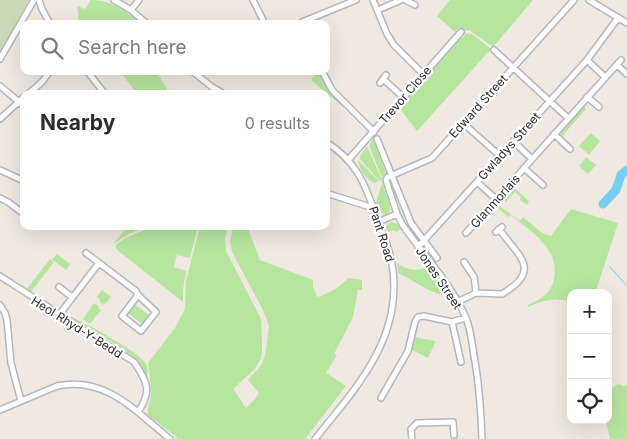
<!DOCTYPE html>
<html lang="en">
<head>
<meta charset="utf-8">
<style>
	:root { --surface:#fff; --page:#f7f7f7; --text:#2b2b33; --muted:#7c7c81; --line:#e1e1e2 }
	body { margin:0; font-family:Inter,sans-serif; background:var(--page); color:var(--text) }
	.controls { position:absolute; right:15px; bottom:15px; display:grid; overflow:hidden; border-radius:10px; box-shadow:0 5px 20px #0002 }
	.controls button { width:45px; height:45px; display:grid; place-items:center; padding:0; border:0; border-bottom:1px solid var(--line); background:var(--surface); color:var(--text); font:25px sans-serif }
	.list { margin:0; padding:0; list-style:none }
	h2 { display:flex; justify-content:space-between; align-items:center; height:65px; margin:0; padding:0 20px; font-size:21px }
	h2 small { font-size:16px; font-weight:400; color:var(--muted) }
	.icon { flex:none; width:28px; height:28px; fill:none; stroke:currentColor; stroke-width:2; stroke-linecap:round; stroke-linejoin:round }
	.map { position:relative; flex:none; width:627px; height:439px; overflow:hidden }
	.search { position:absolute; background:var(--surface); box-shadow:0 5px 20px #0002; left:20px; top:20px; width:310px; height:55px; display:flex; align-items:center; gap:12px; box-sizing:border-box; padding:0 18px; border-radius:10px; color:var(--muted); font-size:19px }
	.panel { position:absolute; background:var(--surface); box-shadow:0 5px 20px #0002; left:20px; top:90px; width:310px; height:140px; border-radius:10px }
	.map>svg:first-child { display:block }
</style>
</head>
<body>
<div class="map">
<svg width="627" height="439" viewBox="0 0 627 439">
	<rect width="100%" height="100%" fill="#efe9e1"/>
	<path fill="#b6e59e" d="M90 0C111 0 125 10 141 24H79L77 6 86 9Z
		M450 0H533L493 47 469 30 464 31 459 27 455 32 437 16Z
		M465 33 472 34 491 49 417 131 398 106 459 38H462L466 34Z
		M120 71H156L170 94H137Z
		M315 71H318L330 92 343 107 311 80 315 75Z
		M584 106 586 109 562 136H559L558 135Z
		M591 133 600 141 589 155 579 146Z
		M373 139 386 173 382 178 369 146Z
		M367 146 382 180 380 181 359 158Z
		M586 157 596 165 588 174 579 166Z
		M358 160 379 181 375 183C366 180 359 169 358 160Z
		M382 183 390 205V211L386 215 380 212 376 204Z
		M512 186 529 201 527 205 520 200 521 197 515 192 506 202 501 199Z
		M495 203 520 221 523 217 542 233 551 236 571 209 618 223 597 288 594 293H571V302C555 297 544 300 528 307V305C541 299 551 294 554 279 560 248 532 233 511 215L508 217 494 204Z
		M392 222 397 224 401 229 396 232 394 230 388 232 386 226Z
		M128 226H143V228L129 234 113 244Z
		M161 226H198L190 258 177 255 174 267 186 271 183 290V302L116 249V245C128 234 145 230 161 226Z
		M200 226H228L225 238 226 251 261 319 262 342V353L260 361 254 370 235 387 234 390 246 408 255 399 259 393 248 380 262 364 266 351 269 326 264 312 232 252 230 241 233 226H247L260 260 313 280V286L317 297C329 294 340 287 348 278L362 280V290H358L353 317 334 354 337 355 326 373 346 386 305 439H179L148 415C147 407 152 400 151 391 151 382 149 373 148 363L175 328 185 309 186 281Z
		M57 254 70 264 66 270 52 259Z
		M50 259 54 262 30 293 26 290Z
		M397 263C409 271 415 271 429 267L450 297C431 294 415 281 398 273Z
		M102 290 111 297 104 305 100 302V299L97 297Z
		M94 303 99 307 98 308 101 310 90 324 83 319Z
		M134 304 150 316 143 325 127 312Z
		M69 316C84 322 138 351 146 364 148 367 148 372 147 376 135 349 92 333 69 316Z
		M414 336 419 338 436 341 428 358 410 349Z
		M619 384 624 387 627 384V439H610L606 420H608V403L611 388Z"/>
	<path fill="#c8d9b8" d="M0 0H29L0 52Z"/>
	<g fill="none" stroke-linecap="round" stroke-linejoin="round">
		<path stroke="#75cff0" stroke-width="1" d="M610 267 627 286"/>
		<path stroke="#75cff0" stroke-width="9" d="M603 204 616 190 621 175 627 170"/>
		<g stroke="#b4b7c1" stroke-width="8">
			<path id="minor" d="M39 0 42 9 50 24
				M114 0 131 10 147 24
				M253 0 265 24
				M373 0 387 34 394 45 423 74
				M405 0 415 5
				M589 0 627 23
				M131 10 139 0
				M378 10 401 0
				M302 22 356 0
				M494 50 568 118
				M0 59 34 0
				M587 60 605 77
				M617 65 627 74
				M87 71 105 94
				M192 71 212 87 224 94
				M322 71 332 90 374 132
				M383 79 403 97
				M380 83 386 75
				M0 86 24 106
				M28 94 42 82 50 71
				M587 97 599 107
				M0 119 24 97
				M463 123 500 156
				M554 134 570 149
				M377 139 411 223 437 258
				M513 141 532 159
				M349 159 461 32
				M524 168 543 185
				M0 170 24 181
				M477 182 496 199
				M326 193 367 206 373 205
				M0 198 8 202 24 214
				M378 222 397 214
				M496 232 502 227
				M466 233 621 60
				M418 247 587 60 618 18
				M86 253 136 291 138 295 156 312 141 331 122 316 138 295
				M464 262 474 277 476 293
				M0 276 134 362C148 382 152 392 138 412
				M59 287 72 297
				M457 302 476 293 502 294C542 270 520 258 499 229
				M0 305 5 313 7 320 11 363 21 401
				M59 315 99 263
				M452 322 461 362
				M381 398 408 351 415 322 418 317 424 316 452 322 465 318
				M0 410 57 386C106 376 135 411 170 439
				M315 439C355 389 401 341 393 271 391 252 383 234 376 216 365 183 356 161 326 142
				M412 439 411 429 417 423 453 422 454 435
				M482 439C481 411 479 383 474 356 472 343 471 330 466 318 451 283 423 255 402 224L397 214 386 180 388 177 432 158 574 0"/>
		</g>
		<use href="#minor" stroke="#fff" stroke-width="5"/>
	</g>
	<g text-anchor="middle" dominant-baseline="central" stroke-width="4.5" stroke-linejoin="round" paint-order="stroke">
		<g font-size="12" fill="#2e2e2e" stroke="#fff">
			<text transform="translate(405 95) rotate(-49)">Trevor Close</text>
			<text transform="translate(478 106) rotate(-48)">Edward Street</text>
			<text transform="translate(509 146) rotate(-48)">Gwladys Street</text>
			<text transform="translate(495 201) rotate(-48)">Glanmorlais</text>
			<text transform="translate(382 234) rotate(72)">Pant Road</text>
			<text transform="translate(439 278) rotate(56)">Jones Street</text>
			<text transform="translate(77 327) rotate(32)">Heol Rhyd-Y-Bedd</text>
		</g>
	</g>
</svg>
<div class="controls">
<button>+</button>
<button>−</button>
<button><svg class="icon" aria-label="locate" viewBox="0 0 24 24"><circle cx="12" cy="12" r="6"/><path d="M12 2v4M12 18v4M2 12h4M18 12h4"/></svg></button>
</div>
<div class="search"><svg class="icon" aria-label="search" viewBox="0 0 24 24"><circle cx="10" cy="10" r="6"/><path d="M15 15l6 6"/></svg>Search here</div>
<section class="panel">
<h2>Nearby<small>0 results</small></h2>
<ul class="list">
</ul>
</section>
</div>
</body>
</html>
